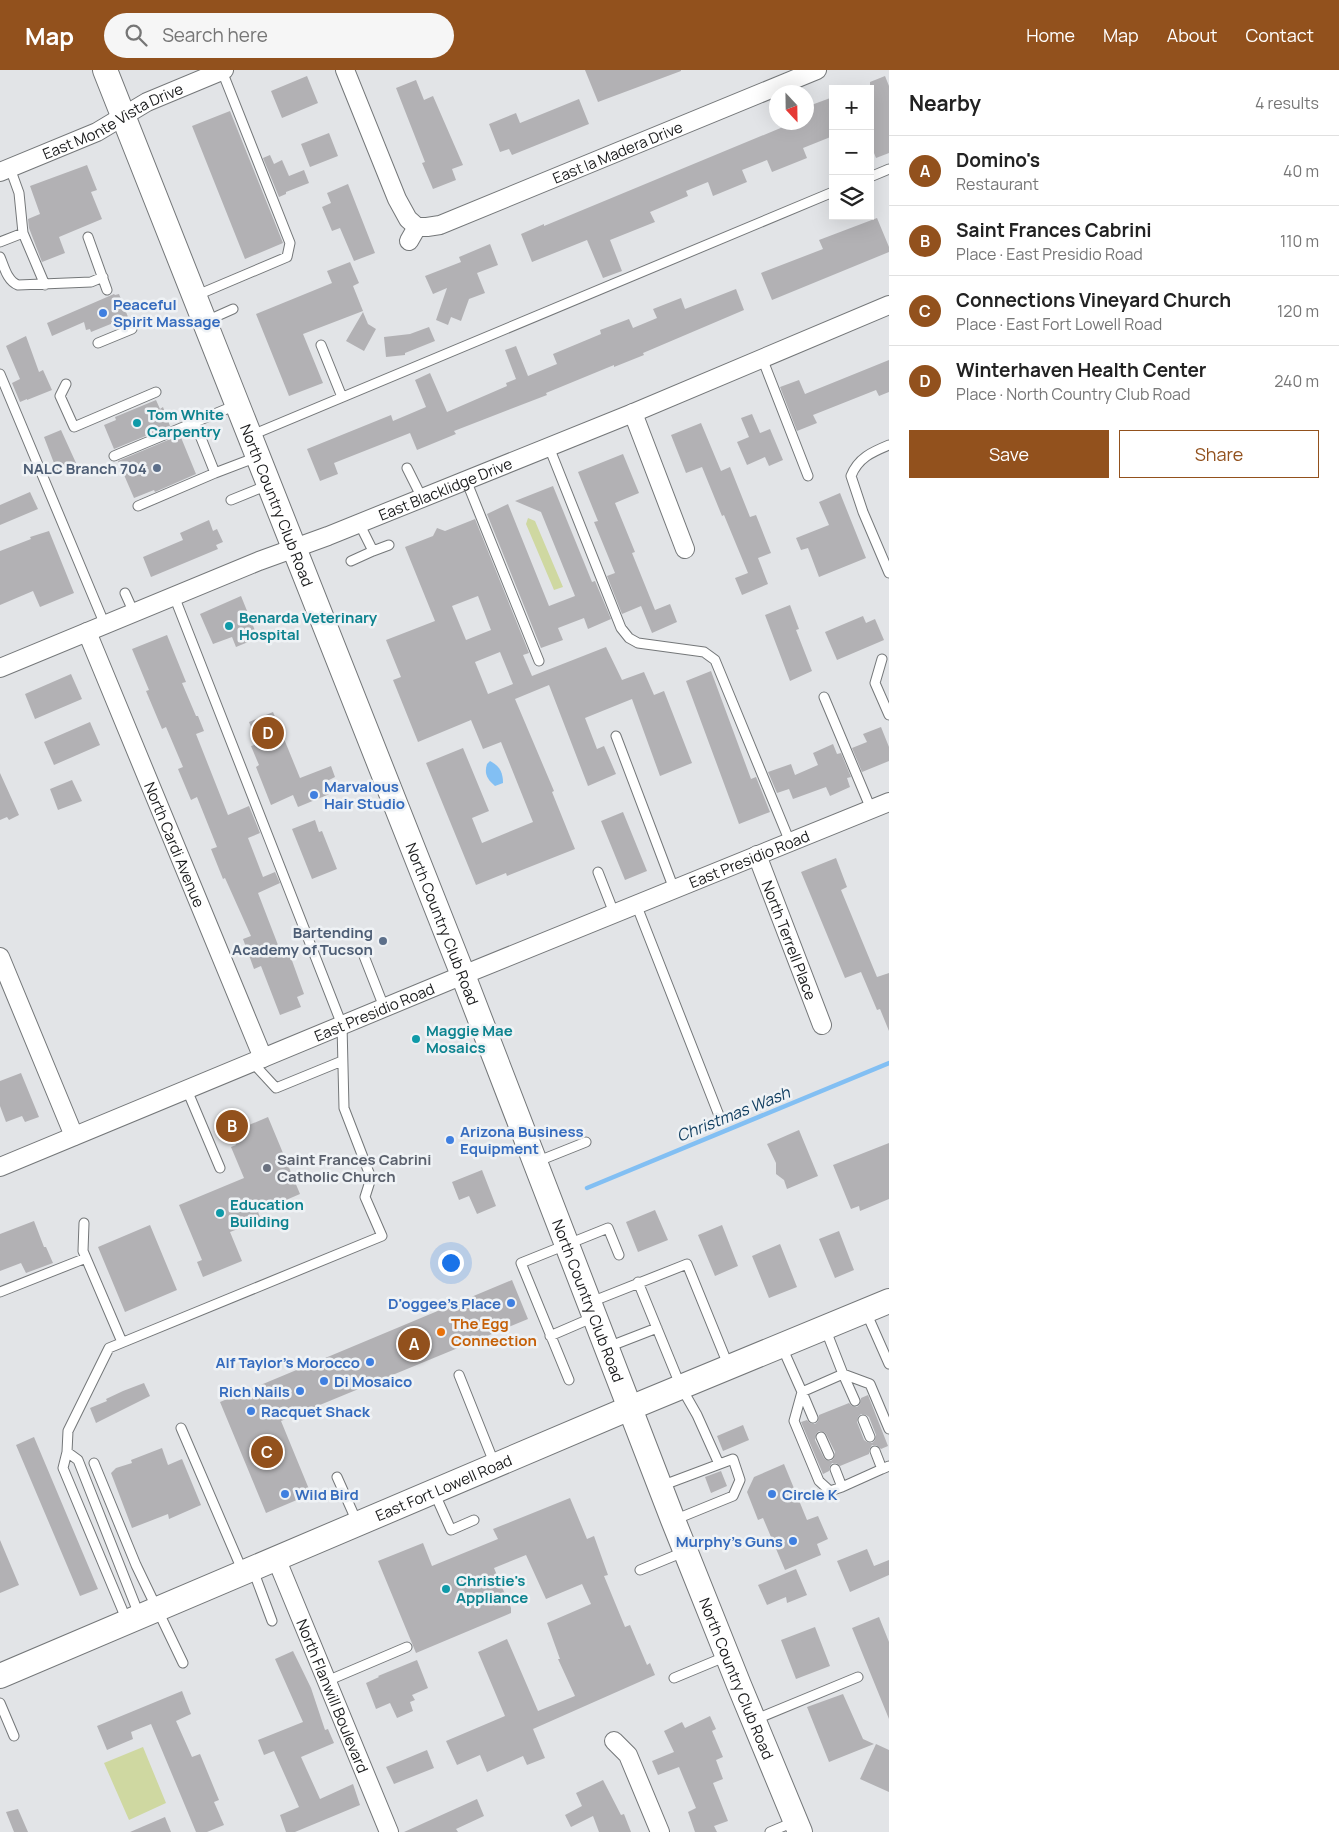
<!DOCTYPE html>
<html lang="en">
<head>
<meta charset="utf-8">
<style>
	:root { --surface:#fff; --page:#f6f6f6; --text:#222; --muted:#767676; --line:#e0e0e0; --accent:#92511d }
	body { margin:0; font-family:Manrope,sans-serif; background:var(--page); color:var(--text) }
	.controls { position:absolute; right:15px; top:15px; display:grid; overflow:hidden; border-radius:0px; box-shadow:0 5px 20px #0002 }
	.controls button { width:45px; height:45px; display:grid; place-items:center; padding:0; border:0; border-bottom:1px solid var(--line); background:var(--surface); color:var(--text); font:25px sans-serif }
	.compass { position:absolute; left:769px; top:15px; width:45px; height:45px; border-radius:50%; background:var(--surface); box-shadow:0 5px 20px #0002; rotate:158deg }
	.you { position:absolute; left:450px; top:1192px; width:18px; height:18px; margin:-12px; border:4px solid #fff; border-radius:50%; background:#1a73e8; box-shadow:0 0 0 8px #1a73e833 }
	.badge { display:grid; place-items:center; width:32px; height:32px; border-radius:50%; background:var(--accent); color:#fff; font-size:16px; font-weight:700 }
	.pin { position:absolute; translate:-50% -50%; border:2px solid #fff; box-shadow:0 1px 5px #0006 }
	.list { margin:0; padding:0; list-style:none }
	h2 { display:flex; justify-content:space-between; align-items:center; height:65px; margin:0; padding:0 20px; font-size:21px }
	h2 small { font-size:16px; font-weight:400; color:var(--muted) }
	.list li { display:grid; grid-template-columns:32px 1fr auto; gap:15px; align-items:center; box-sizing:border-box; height:70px; padding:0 20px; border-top:1px solid var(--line) }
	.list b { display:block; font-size:19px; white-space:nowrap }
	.list p { margin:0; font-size:16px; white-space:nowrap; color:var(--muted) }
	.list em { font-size:16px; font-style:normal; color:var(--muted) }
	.actions { display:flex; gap:10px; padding:15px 20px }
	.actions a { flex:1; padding:11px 0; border:1px solid var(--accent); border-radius:0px; text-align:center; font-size:18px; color:var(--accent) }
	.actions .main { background:var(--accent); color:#fff }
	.icon { flex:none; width:28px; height:28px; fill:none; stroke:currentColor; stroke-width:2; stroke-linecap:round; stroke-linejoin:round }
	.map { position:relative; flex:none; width:889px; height:1762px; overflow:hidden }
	header { display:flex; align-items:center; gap:30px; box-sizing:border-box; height:70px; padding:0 25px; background:var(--accent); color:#fff }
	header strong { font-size:24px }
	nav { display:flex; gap:28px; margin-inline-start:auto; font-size:18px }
	.search { width:350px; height:45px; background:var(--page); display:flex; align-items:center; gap:12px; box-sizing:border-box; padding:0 18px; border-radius:28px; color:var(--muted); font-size:19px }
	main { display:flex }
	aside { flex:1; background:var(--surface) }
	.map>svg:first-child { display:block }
</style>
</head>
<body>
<header>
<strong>Map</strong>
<div class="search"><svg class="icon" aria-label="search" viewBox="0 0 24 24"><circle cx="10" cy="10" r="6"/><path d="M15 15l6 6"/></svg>Search here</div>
<nav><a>Home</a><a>Map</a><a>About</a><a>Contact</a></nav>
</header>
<main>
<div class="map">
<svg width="889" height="1762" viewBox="0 0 889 1762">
	<rect width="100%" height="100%" fill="#e2e4e7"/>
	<path fill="#cfd8a1" d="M528 448 535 451 563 517 554 520 526 454Z
		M143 1677 166 1733 129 1750 104 1693Z"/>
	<path fill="#82bff3" d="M490 691C500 696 503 703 503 713L495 716C487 709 484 704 487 694Z"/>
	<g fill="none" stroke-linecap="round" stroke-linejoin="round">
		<path stroke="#82bff3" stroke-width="4.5" d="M587 1118 889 993"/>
	</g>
	<path fill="#b2b1b4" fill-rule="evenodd" d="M585 0H681V1L598 32Z
		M307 6 318 33 282 48 271 21Z
		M885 6 889 16V83L876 88 870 73V12Z
		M416 10 424 30 433 26 463 95 452 99 456 110 433 119 422 93 425 92 396 18Z
		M833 27V66L803 78 807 88 772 102 767 90 742 100 747 112 713 126 708 112 686 121 688 126 650 142 655 152 610 170 622 201 603 208 587 170 532 192 521 164 544 154V156L795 52H806V37Z
		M579 29 589 54 512 85 509 79 500 82 489 54 516 43 520 53Z
		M230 41 283 173 245 189 192 56Z
		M329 63 338 86 310 97 301 74Z
		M270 85 274 94 282 90 289 106 304 100 309 113 286 122V124L279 127 263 88Z
		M87 95 97 120 91 122 102 149 59 167 65 183 42 192 29 158 28 149 40 144 30 116Z
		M348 114 375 183 354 191 340 158 332 161 322 137 331 133 327 123Z
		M877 148 889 177V182L772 230 761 203 823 179 819 170Z
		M490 174 498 195 477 203 485 223 469 229 461 251 451 247 448 255 436 250 447 218 433 224 425 206 461 192 459 187Z
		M350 192 359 213 353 216 363 241 303 264 323 313 289 326 256 244 332 213 327 201Z
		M736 219 744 240 643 283 644 285 614 297V295L546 323 547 325 454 361 456 364 417 380 410 363 334 393 338 404 320 411 307 379 391 345 393 351 426 337 415 310 430 303 447 342 507 316 506 313 516 309 505 280 516 276 528 306 557 294 553 284 601 264 600 260 629 249 633 258 657 248 653 239 681 228 685 239Z
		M114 224 115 225 119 224 128 247 91 262 90 259 86 260 84 252 52 266 47 253Z
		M363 242 368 254 376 259 364 281 346 271Z
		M429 257 435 271 405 283V285L386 287 384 267 410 264Z
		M26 266 39 302 43 300 52 320 27 330V329L20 332 12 313 20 309 6 276Z
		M889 290V322L879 326 876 320 813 345 817 353 797 361 780 317 799 310 805 324Z
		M156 330 160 339 163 337 170 356 114 379 104 355 116 350 115 347Z
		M752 344 760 363 770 359 783 390 769 396 765 387 747 395 737 372 749 367 741 348Z
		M701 353 721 401 730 397 750 447 756 445 771 483 758 488 768 514 742 525 735 508 748 503 724 445 722 446 702 397 686 403 671 365Z
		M61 360 76 393 57 401 44 367Z
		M180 365 196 404 155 422 154 420 134 428 118 391Z
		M623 384 639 423 615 433 635 482 632 483 655 540 670 534 677 552 652 563 641 536 622 544 607 506 615 503 594 452 598 451 578 402Z
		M553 416 592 512 595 511 611 549 588 559 584 548 558 558 563 570 541 578 487 444 508 434 549 536 575 526 541 442 515 431Z
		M30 422 38 439 0 455V435Z
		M840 423 866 488 819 507 808 478 801 480 796 468 829 455 819 432Z
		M475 449 529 583 523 585 532 606 606 577 622 610 644 602 654 625 664 621 692 693 660 706 632 629 585 648 597 679 604 676 616 704 588 716 549 615 515 629 554 721 552 722 575 779 507 806 506 803 476 815 426 693 463 678 489 741 472 748 482 773 533 752 501 672 483 679 471 650 418 672 393 610 401 607 386 570 435 551 405 477 433 466 437 458 445 461ZM478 526 491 560 466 570 452 536ZM500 582 513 614 488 624 475 592Z
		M209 450 213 461 217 459 223 472 216 475 218 479 151 507 143 487 183 470 180 463Z
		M49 461 74 523 40 537 33 521 0 535V481L31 469 30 467Z
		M241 526 258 568 236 577 232 567 213 574 200 544Z
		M790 535 799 559 796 560 812 601 790 611 765 545Z
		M863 546 866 553 875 549 884 570 837 590 825 562Z
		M167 565 186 612 182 613 196 646H198L204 661 196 664 228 745 249 736 260 763 248 768 263 807 275 802 280 813 258 823 283 888 290 885 304 924 297 927 301 937 280 945 261 896 254 899 243 869 251 866 225 808 223 809 211 779 217 777 197 727 191 730 178 699 183 697 166 657 162 659 146 621 149 620 132 579Z
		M711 601 751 709 756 707 770 742 739 754 686 611Z
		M71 604 82 629 35 649 25 624Z
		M273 642 300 708 331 696 335 707 327 711 332 723 298 737 293 725 271 735 256 697 259 695 251 676 258 674 249 652Z
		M90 652 100 675 54 695 44 672Z
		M881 657 889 677V691L862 702 852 678 867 672 863 664Z
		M833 674 837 684 841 683 851 707 847 708 850 717 830 726 826 717 793 729 789 719 777 723 768 702 791 694 795 705 818 695 813 683Z
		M0 703 19 745 9 750 7 747 0 750Z
		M72 710 82 731 58 740 50 719Z
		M623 742 647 801 625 810 601 751Z
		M315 750 319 762 322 761 337 799 312 809 292 759Z
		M836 788 847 817 841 820 877 907 889 903V961L880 939 877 940 861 902 845 908 801 802Z
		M21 1003 39 1047 25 1052 22 1046 6 1052 0 1036V1011Z
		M268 1047 300 1124 258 1142 261 1150 230 1162 242 1191 203 1207 197 1192 202 1190 179 1135 244 1108 231 1077 236 1075 230 1063Z
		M799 1060 818 1106 787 1119 784 1110 776 1104V1093L767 1074Z
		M889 1073V1129L860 1141 859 1136 851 1139 833 1095Z
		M482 1100 496 1136 477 1144 469 1126 459 1130 452 1112Z
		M655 1140 668 1170 638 1182 626 1152Z
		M34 1151 44 1177H46L53 1193 26 1203 21 1193 0 1201V1164Z
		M150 1155 177 1220 125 1242 98 1177Z
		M722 1155 738 1196 715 1206 698 1165Z
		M839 1161 854 1200 835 1208 819 1169Z
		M780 1174 797 1217 769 1228 752 1186Z
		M512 1210 528 1249 281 1351 311 1424 266 1443 220 1332Z
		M144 1313 150 1326 96 1353 90 1338 107 1331 106 1329 123 1321Z
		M868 1325 888 1376 881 1379 876 1375H872L869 1380V1384L840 1396 836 1393H832L829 1398V1401L823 1404 801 1352 807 1350 810 1353 815 1354 818 1351 819 1345 849 1333 852 1336 857 1337 860 1334 861 1328ZM861 1344 866 1345 869 1347 876 1365 875 1370 872 1373 867 1372 864 1370 857 1352 858 1347ZM819 1361 824 1362 826 1364 835 1382 834 1388 831 1391 826 1390 824 1388 815 1370 816 1364Z
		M743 1355 749 1370 723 1381 717 1366Z
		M34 1367 98 1519 80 1526 16 1375Z
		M162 1378 168 1395 182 1389 201 1435 169 1449 168 1444 132 1458 111 1403 116 1398 132 1393 131 1390Z
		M784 1394 807 1450 818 1446 828 1469 817 1474 821 1485 785 1500 763 1448 758 1450 747 1422 754 1407Z
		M721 1401 727 1416 711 1423 705 1407Z
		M570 1428 587 1469 594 1466 608 1505 604 1506 625 1557 630 1555 647 1595 650 1593 655 1605 533 1659 545 1688 527 1695 523 1686 487 1702 480 1685 457 1695 446 1671 505 1646 478 1582 507 1569 538 1641 575 1626 558 1589H560L547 1553 591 1534 582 1514 546 1529 526 1485 494 1498 511 1538V1543L416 1583 378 1491 423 1473 432 1496 498 1469 493 1459Z
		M0 1470 19 1515 0 1523Z
		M867 1479 874 1496 889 1490V1505L850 1522 837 1491Z
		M796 1499 807 1525 787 1533 786 1527 767 1535 758 1515Z
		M879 1547 889 1572V1649L852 1558Z
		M815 1557 830 1596 796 1609 781 1570Z
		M293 1581 311 1618 325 1660 328 1659 334 1673 301 1687 320 1729 353 1714 360 1735 295 1762H286L280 1745 299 1737 274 1681 264 1685 258 1670 303 1652 275 1589Z
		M417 1590 428 1618 412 1625 415 1630 410 1632 413 1641 397 1648 390 1633 376 1639 366 1613 379 1607 378 1606Z
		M182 1621 191 1644 176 1651 192 1687 200 1684 219 1730 214 1732 224 1755 207 1762H196L151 1654 131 1662 133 1669 107 1680 97 1656Z
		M843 1624 863 1669 874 1674 829 1692 807 1637Z
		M710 1646 716 1659 712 1661 723 1687 716 1690 723 1709 713 1713 728 1751 714 1756 717 1762H695L688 1742 696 1738 679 1697 658 1705 652 1691 674 1682 664 1661 682 1652 685 1658Z
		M876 1674 889 1680V1722L860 1709Z
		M427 1680 434 1698 394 1714 386 1697Z
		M603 1710 621 1745 624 1744 631 1762H599L593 1746 571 1757 565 1745 582 1736 576 1723Z
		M477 1729 484 1746 456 1759 458 1762H404Z
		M18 1739 28 1762H14L6 1742Z
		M165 1747 171 1762H130Z"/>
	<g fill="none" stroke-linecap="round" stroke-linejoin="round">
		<g stroke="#747779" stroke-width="11">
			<path id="lane" d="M10 98 19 123 23 163
				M870 107 889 99
				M88 167 107 220
				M0 172 23 163 45 215
				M0 187C4 196 7 211 18 215L91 212 103 207
				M195 226 287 187 290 173 222 1
				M206 251 233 239
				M98 273 132 259
				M321 275 342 327
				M762 288 808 406
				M0 304 105 555
				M66 314 60 326 74 357 156 322
				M195 353 215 403 257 387
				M252 365 833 122
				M889 375C872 382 858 388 851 406L863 442 889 503
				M549 377 621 558 629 568 638 573 704 582 715 590 790 772
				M114 386 236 335
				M407 398 422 428
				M466 410 539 591
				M231 430 268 415
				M138 436 215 403
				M373 481 389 475
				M351 491 373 481 359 453
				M125 523 134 543
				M882 589 875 613 889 645
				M824 627 871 739
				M616 666 674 819
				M598 802 614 843
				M636 834 720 1048
				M364 886 384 937
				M252 992 276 1018 342 991
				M187 1020 220 1098
				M536 1092 586 1072
				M84 1153 83 1181 122 1272
				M638 1212 681 1317 697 1345 719 1394
				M0 1222 86 1188
				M591 1232 687 1194 729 1297
				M866 1242 889 1294
				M550 1266 594 1247
				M608 1277 657 1258
				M782 1277 802 1322 843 1304 825 1258
				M843 1304 870 1314 889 1359
				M843 1304 855 1331
				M459 1305 495 1395
				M569 1310 521 1193 608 1158 619 1185
				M802 1322 794 1351 819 1411 830 1421 842 1417 835 1399
				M802 1322 813 1348
				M863 1350 870 1367
				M181 1358 243 1502
				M821 1367 829 1385
				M875 1381 882 1399 889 1396
				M67 1382 68 1361 109 1278 382 1166 365 1127 371 1108 344 1038 342 955 174 526
				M94 1393 136 1495 183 1593
				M337 1407 357 1452
				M661 1416 733 1389 740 1410 733 1426 674 1450
				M842 1417 882 1399
				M434 1422 451 1460 474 1450
				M253 1500 272 1551
				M640 1500 686 1481
				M127 1551 63 1398 67 1382 78 1390 140 1547
				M674 1608 727 1586
				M327 1611 407 1577
				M0 1633 14 1666
				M754 1650 858 1607
				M770 1762 796 1751"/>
		</g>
		<g stroke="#747779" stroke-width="20">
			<g id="street">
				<path d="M345 0 397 129 408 149 417 157"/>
				<path id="s1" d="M0 102 97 62 147 32 224 0"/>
				<path id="s2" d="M417 157H427L440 155 817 0"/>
				<path d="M409 171 417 157"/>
				<path d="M633 343 685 479"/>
				<path id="s3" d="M87 562 263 988"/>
				<path id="s4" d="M0 598 259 491 328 466 633 343 889 235"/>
				<path id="s5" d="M757 785 822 955"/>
				<path d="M0 887 74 1066"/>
				<path id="s6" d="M0 1097 463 905 889 732"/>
				<path id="s7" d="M276 1488 389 1762"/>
				<path d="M614 1671 628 1685 660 1762"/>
			</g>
		</g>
		<g stroke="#747779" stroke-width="26">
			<g id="secondary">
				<path id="s8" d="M105 0 463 905 673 1450 739 1615 800 1762"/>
				<path id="s9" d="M0 1606 630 1338 889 1231"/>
			</g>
		</g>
		<use href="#lane" stroke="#fff" stroke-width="9"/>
		<use href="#street" stroke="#fff" stroke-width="18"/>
		<use href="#secondary" stroke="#fff" stroke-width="24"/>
	</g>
	<g fill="#3f7fe0" stroke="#eff2f5" stroke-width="2">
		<circle cx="103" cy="243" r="5"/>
		<circle cx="314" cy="725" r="5"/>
		<circle cx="450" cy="1070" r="5"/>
		<circle cx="511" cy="1233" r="5"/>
		<circle cx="370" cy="1292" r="5"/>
		<circle cx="324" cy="1311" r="5"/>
		<circle cx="300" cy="1321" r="5"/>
		<circle cx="251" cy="1341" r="5"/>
		<circle cx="285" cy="1424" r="5"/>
		<circle cx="772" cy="1424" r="5"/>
		<circle cx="793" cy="1471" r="5"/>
	</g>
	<g fill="#0f9aa8" stroke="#eff2f5" stroke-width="2">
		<circle cx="137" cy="353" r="5"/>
		<circle cx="229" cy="556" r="5"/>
		<circle cx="416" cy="969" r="5"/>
		<circle cx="220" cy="1143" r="5"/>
		<circle cx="446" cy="1519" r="5"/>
	</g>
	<g fill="#5c6f8a" stroke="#eff2f5" stroke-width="2">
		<circle cx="157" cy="398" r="5"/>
		<circle cx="383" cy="871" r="5"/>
	</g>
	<circle fill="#6b7280" stroke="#eff2f5" stroke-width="2" cx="267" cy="1098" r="5"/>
	<circle fill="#e8710a" stroke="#eff2f5" stroke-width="2" cx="441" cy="1262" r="5"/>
	<g text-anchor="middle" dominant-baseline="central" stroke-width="5" stroke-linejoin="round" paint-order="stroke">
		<g font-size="15" fill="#191a1b" stroke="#eff2f5">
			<text stroke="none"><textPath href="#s1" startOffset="124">East Monte Vista Drive</textPath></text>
			<text stroke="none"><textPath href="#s2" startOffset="215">East la Madera Drive</textPath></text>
			<text stroke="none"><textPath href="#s4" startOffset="480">East Blacklidge Drive</textPath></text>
			<text stroke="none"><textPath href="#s8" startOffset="468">North Country Club Road</textPath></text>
			<text stroke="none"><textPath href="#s3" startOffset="230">North Cardi Avenue</textPath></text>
			<text stroke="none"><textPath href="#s6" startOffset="810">East Presidio Road</textPath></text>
			<text stroke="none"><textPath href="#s8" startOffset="918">North Country Club Road</textPath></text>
			<text stroke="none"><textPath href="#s5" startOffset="91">North Terrell Place</textPath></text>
			<text stroke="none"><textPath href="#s6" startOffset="405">East Presidio Road</textPath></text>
			<text stroke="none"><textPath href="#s8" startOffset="1322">North Country Club Road</textPath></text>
			<text stroke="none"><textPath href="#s9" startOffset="482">East Fort Lowell Road</textPath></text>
			<text stroke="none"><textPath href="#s8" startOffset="1728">North Country Club Road</textPath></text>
			<text stroke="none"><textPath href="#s7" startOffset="149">North Flanwill Boulevard</textPath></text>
		</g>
		<g font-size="15" font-weight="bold" fill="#366cbe" stroke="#eff2f5" text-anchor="start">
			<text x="113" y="234">Peaceful<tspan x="113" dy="17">Spirit Massage</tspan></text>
			<text x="324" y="716">Marvalous<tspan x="324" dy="17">Hair Studio</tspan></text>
			<text x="460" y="1061">Arizona Business<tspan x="460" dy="17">Equipment</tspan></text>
			<text x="501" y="1233" text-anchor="end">D'oggee's Place</text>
			<text x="360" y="1292" text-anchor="end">Alf Taylor's Morocco</text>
			<text x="334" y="1311">Di Mosaico</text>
			<text x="290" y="1321" text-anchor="end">Rich Nails</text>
			<text x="261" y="1341">Racquet Shack</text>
			<text x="295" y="1424">Wild Bird</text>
			<text x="782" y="1424">Circle K</text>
			<text x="783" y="1471" text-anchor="end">Murphy's Guns</text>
		</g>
		<g font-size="15" font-weight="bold" fill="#0d838f" stroke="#eff2f5" text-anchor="start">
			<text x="147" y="344">Tom White<tspan x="147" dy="17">Carpentry</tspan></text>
			<text x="239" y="547">Benarda Veterinary<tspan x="239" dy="17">Hospital</tspan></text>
			<text x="426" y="960">Maggie Mae<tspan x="426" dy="17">Mosaics</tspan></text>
			<text x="230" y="1134">Education<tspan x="230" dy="17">Building</tspan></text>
			<text x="456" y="1510">Christie's<tspan x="456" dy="17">Appliance</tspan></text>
		</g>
		<g font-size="15" font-weight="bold" fill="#4e5e75" stroke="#eff2f5" text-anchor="end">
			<text x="147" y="398">NALC Branch 704</text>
			<text x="373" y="862">Bartending<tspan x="373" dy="17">Academy of Tucson</tspan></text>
		</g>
		<g font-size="15" font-weight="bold" fill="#5b616d" stroke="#eff2f5" text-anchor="start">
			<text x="277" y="1089">Saint Frances Cabrini<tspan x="277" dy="17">Catholic Church</tspan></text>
		</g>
		<g font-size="15" font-weight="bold" fill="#c56008" stroke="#eff2f5" text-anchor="start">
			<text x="451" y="1253">The Egg<tspan x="451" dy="17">Connection</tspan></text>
		</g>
		<g font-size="16" font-style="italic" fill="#123f61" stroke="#eff2f5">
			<text transform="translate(733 1044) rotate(-22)">Christmas Wash</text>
		</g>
	</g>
</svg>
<div class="controls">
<button>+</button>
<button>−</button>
<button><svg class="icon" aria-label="layers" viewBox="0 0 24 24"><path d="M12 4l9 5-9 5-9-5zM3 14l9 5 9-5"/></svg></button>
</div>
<svg class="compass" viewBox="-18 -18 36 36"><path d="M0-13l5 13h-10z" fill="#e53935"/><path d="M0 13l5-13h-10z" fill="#767676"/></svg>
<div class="you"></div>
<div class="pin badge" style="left:414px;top:1274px">A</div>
<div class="pin badge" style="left:232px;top:1056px">B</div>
<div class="pin badge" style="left:267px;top:1382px">C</div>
<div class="pin badge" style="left:268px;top:663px">D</div>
</div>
<aside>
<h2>Nearby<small>4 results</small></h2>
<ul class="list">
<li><span class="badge">A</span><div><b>Domino's</b><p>Restaurant</p></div><em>40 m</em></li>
<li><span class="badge">B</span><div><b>Saint Frances Cabrini</b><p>Place · East Presidio Road</p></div><em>110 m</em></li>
<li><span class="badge">C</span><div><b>Connections Vineyard Church</b><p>Place · East Fort Lowell Road</p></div><em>120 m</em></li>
<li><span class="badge">D</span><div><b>Winterhaven Health Center</b><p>Place · North Country Club Road</p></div><em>240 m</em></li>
</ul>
<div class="actions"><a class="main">Save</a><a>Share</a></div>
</aside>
</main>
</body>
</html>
